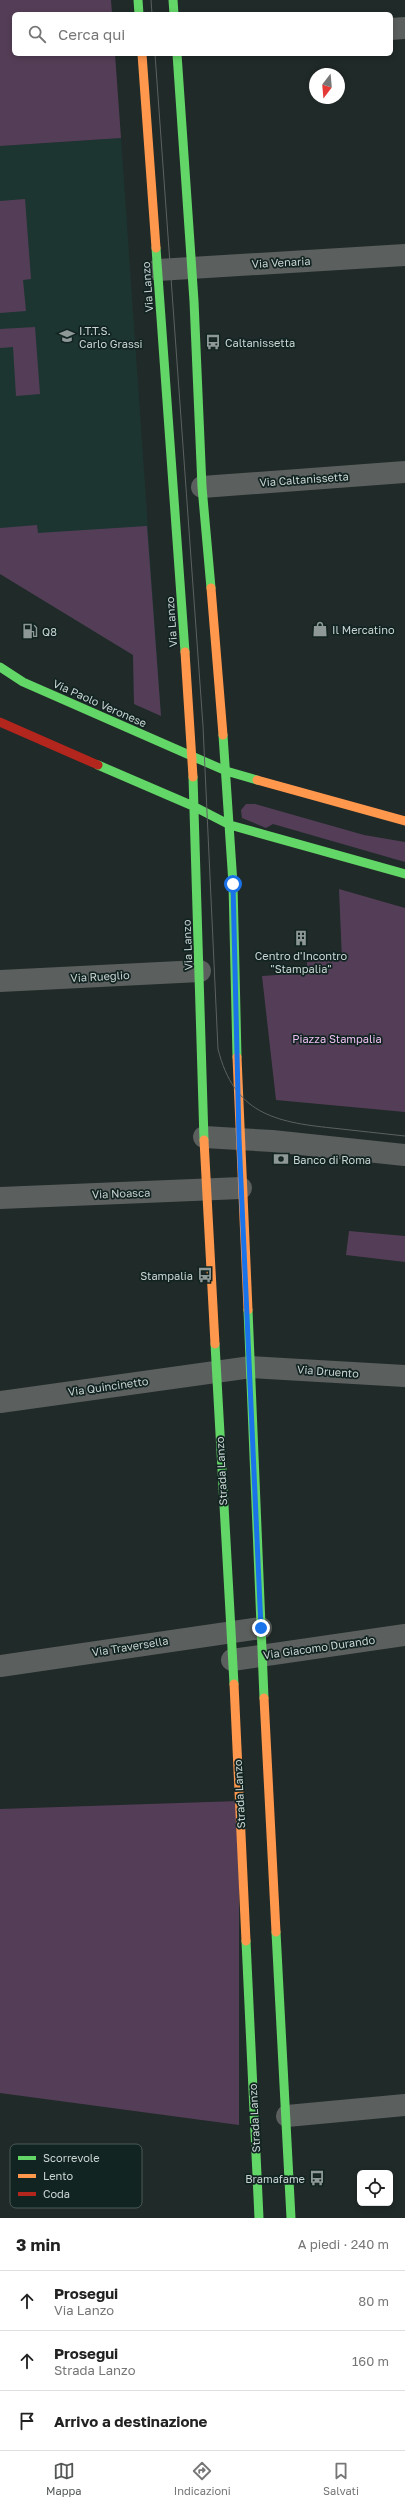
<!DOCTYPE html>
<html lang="it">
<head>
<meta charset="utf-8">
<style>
	:root { --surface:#fff; --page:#f2f2f2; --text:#222; --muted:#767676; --line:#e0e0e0; --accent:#535756 }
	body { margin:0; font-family:"Golos Text",sans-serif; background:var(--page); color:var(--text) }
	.controls { position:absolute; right:12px; bottom:12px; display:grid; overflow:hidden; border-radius:6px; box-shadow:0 2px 6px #0003 }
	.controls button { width:36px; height:36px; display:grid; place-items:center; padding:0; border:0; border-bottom:1px solid var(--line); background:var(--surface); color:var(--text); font:20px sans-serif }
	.compass { position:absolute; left:309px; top:68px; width:36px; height:36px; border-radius:50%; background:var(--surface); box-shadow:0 2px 6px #0003; rotate:196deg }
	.stop { position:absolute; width:12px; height:12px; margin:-9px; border:3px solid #1a73e8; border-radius:50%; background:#fff }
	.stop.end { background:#1a73e8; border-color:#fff; box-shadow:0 1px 4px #0008 }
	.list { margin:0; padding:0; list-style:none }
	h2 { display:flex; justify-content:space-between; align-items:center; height:52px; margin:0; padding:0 16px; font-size:17px }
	h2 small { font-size:13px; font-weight:400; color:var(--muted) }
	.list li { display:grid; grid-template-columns:26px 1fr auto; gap:12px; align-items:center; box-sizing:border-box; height:60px; padding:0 16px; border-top:1px solid var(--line) }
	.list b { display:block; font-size:15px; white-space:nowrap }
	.list p { margin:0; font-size:13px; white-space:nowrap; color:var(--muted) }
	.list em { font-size:13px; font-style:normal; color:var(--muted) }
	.icon { flex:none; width:22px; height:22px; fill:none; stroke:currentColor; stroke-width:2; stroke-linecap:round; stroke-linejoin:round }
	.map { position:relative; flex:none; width:405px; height:2218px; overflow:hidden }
	.search { position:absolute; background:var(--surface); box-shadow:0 2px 6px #0003; left:12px; right:12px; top:12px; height:44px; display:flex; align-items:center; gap:10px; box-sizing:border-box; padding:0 14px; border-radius:6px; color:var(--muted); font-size:15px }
	.sheet { height:232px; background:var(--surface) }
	nav { display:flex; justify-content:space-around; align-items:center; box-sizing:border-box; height:56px; border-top:1px solid var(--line); background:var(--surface); font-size:11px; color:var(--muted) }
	nav a { display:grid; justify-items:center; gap:2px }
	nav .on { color:var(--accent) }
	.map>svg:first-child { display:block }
</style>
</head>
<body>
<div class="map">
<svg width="405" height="2218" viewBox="0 0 405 2218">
	<rect width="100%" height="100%" fill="#202a28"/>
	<path fill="#1d3531" d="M121 138 161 716 134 704 133 655 0 574V146Z"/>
	<path fill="#543e57" d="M0 0H111L112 14H14V54H115L121 138 0 146Z
		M25 199 31 279 23 280 26 311 0 313V201Z
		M35 327 40 394 16 396 13 347 0 348V329Z
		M37 525 38 533 147 526 161 716 134 704 133 655 0 574V528Z
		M246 804H255L364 835 405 842V862L273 824 266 828 242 818 241 810Z
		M339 889 405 908V1112L276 1100 262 976 307 973V962L342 960Z
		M349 1231 405 1236V1262L346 1255Z
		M239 1801V2125L0 2093V1809Z"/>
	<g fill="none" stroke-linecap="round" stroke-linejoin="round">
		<path stroke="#5b5f5e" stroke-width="22" d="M391 29 405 28
			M158 270 405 255
			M202 487 405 472
			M0 981 200 971
			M204 1137 272 1141 405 1155
			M0 1198 241 1188
			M0 1402 251 1367 405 1376
			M232 1660 405 1635
			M0 1666 261 1628
			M287 2116 405 2105"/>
		<path stroke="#63d668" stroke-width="9" d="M138 0 139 14
			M173 0 174 14
			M177 54 194 301 202 487 211 588
			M156 248 185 652
			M0 667 23 682 226 771 257 780
			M223 735 233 884 237 1057
			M98 765 193 806 230 825 405 874
			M193 777 204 1140
			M248 1310 264 1698
			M215 1344 234 1684
			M276 1932 291 2218
			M246 1941 259 2218"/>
		<path stroke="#ff974d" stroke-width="9" d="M142 54 156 248
			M211 588 223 735
			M185 652 193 777
			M257 780 405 821
			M237 1057 248 1310
			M204 1140 215 1344
			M234 1684 246 1941
			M264 1698 276 1932"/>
		<path stroke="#b3261e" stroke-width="9" d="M0 722 98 765"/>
		<path stroke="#5c6160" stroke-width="1" d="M151 0 152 14
			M155 54 203 726 218 1049C234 1113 274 1122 332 1128 356 1131 381 1133 405 1136"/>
	</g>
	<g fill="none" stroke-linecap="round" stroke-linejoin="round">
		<path stroke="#1a73e8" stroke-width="5" d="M233 884 239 1138 261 1628"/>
	</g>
	<defs>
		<g id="school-bare" transform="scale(1.2)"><path d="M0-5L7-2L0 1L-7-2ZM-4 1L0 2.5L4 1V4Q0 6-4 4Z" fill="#8e9896" stroke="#122421" stroke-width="2.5" paint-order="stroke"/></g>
		<g id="bus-bare" transform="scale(1.2)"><path d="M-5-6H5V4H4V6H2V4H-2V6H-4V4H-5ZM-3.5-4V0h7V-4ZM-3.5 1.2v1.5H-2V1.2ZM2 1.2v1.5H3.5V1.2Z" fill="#8e9896" stroke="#122421" stroke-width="2.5" paint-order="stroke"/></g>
		<g id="shop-bare" transform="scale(1.2)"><path d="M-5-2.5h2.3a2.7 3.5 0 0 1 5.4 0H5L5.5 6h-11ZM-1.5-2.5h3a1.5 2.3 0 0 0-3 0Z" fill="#8e9896" stroke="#122421" stroke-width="2.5" paint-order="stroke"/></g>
		<g id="fuel-bare" transform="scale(1.2)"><path d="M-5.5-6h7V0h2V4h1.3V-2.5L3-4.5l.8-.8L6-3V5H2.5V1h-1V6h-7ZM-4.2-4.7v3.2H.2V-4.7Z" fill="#8e9896" stroke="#122421" stroke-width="2.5" paint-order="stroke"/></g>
		<g id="building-bare" transform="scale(1.2)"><path d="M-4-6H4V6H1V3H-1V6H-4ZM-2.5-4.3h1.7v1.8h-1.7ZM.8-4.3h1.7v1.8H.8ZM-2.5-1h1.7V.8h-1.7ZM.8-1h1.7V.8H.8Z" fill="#8e9896" stroke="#122421" stroke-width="2.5" paint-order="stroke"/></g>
		<g id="bank-bare" transform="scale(1.2)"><path d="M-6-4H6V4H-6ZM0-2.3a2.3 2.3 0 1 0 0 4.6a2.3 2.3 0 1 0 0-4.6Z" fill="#8e9896" stroke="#122421" stroke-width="2.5" paint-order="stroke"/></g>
	</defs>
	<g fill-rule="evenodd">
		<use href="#school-bare" x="67" y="336"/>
		<use href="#bus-bare" x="213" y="342"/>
		<use href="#shop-bare" x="320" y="629"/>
		<use href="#fuel-bare" x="30" y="631"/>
		<use href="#building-bare" x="301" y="938"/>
		<use href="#bank-bare" x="281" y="1159"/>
		<use href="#bus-bare" x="205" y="1275"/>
		<use href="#bus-bare" x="317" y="2178"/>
	</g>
	<g text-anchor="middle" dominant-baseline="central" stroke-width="3.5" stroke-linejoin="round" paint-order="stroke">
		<g font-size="11" fill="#c9d4d2" stroke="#122421">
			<text transform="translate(281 262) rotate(-3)">Via Venaria</text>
			<text transform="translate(147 287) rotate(-94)">Via Lanzo</text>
			<text transform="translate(304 479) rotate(-4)">Via Caltanissetta</text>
			<text transform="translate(171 622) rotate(-94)">Via Lanzo</text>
			<text transform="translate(100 703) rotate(24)">Via Paolo Veronese</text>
			<text transform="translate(187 945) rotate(-92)">Via Lanzo</text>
			<text transform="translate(100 976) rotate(-3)">Via Rueglio</text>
			<text transform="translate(121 1193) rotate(-2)">Via Noasca</text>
			<text transform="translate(328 1371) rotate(4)">Via Druento</text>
			<text transform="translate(108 1386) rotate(-8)">Via Quincinetto</text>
			<text transform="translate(221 1471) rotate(-93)">Strada Lanzo</text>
			<text transform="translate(130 1646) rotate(-9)">Via Traversella</text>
			<text transform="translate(319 1647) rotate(-8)">Via Giacomo Durando</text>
			<text transform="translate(239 1794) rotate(-93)">Strada Lanzo</text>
			<text transform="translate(254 2118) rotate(-93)">Strada Lanzo</text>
		</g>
		<g font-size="11" fill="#c9d4d2" stroke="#122421" text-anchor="start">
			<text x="79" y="330">I.T.T.S.<tspan x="79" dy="13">Carlo Grassi</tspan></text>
			<text x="225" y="342">Caltanissetta</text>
			<text x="332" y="629">Il Mercatino</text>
			<text x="42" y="631">Q8</text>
			<text x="301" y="955" text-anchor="middle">Centro d'Incontro<tspan x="301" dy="13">"Stampalia"</tspan></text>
			<text x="293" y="1159">Banco di Roma</text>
			<text x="193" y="1275" text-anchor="end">Stampalia</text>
			<text x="305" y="2178" text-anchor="end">Bramafame</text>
		</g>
		<g font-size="11" fill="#edbdf1" stroke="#122421">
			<text x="337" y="1038">Piazza Stampalia</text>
		</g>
	</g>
	<rect x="10" y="2144" width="132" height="64" rx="6" fill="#122421" stroke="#495956" stroke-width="1"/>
	<rect x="18" y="2156" width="18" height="4" fill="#63d668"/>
	<rect x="18" y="2174" width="18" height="4" fill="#ff974d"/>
	<rect x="18" y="2192" width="18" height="4" fill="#b3261e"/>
	<g font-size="11" fill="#c9d4d2">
		<text x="43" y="2162">Scorrevole</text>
		<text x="43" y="2180">Lento</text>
		<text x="43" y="2198">Coda</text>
	</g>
</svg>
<div class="controls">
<button><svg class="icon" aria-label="locate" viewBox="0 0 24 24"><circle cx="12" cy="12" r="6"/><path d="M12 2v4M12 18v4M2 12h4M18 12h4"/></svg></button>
</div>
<svg class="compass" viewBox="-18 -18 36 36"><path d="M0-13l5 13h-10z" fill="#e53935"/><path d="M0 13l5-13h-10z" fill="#767676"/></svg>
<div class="stop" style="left:233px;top:884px"></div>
<div class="stop end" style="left:261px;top:1628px"></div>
<div class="search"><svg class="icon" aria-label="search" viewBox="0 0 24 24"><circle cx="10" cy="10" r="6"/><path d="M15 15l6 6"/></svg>Cerca qui</div>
</div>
<section class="sheet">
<h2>3 min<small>A piedi · 240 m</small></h2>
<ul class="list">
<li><svg class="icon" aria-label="ahead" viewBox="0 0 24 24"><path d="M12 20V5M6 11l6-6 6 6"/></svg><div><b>Prosegui</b><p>Via Lanzo</p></div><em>80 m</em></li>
<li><svg class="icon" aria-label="ahead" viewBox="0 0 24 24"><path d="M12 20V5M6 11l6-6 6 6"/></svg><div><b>Prosegui</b><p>Strada Lanzo</p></div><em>160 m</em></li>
<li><svg class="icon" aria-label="arrive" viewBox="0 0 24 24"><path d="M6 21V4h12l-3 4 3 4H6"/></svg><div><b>Arrivo a destinazione</b></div></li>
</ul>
</section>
<nav>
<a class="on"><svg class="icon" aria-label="map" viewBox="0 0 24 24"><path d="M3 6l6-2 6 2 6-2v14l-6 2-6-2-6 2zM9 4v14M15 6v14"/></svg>Mappa</a>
<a><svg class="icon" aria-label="directions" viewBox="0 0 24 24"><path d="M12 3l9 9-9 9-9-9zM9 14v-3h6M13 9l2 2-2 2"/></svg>Indicazioni</a>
<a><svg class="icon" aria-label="saved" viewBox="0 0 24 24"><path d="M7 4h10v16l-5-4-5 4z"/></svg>Salvati</a>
</nav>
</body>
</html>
